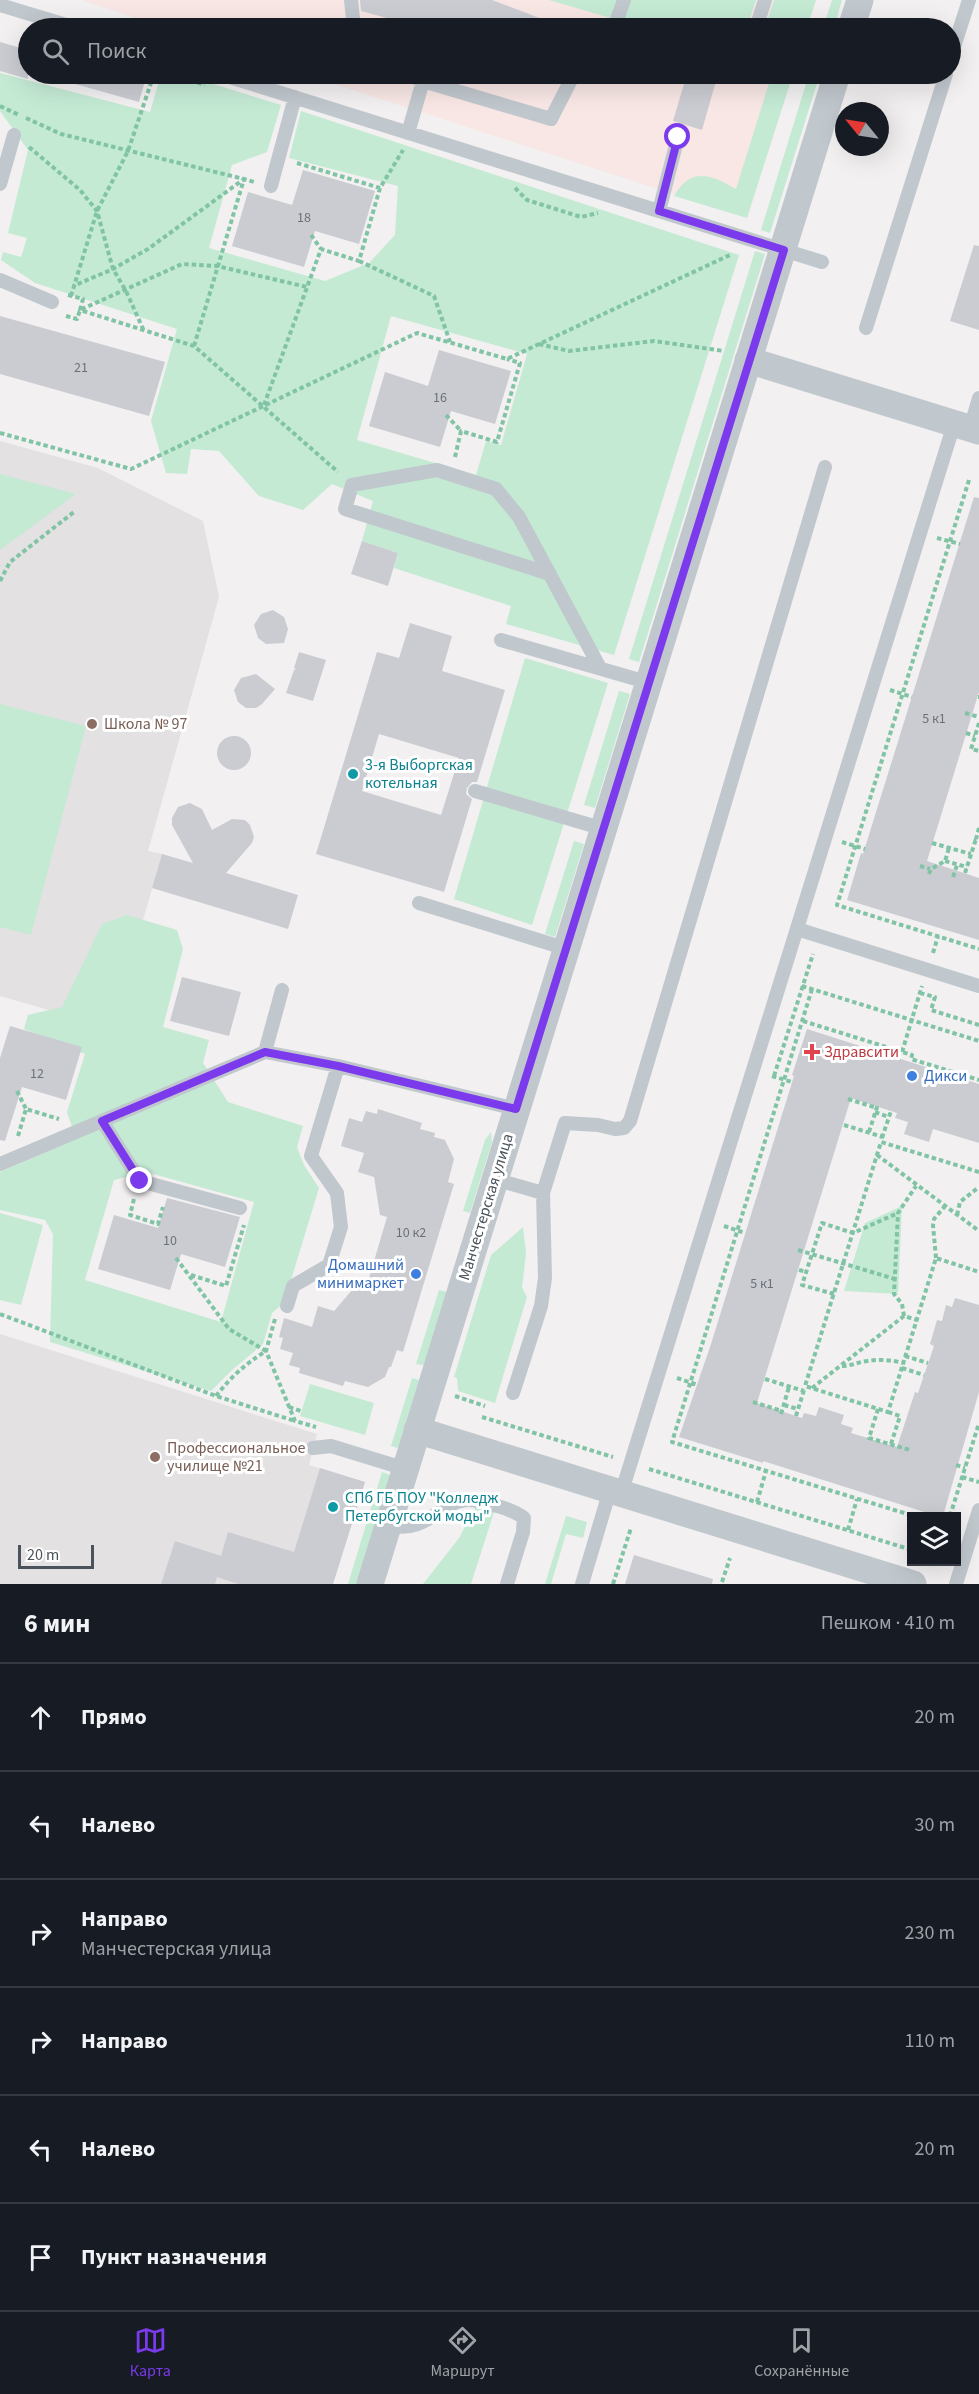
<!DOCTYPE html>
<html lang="ru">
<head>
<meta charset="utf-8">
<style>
	:root { --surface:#171b24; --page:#20242c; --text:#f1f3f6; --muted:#9ea1a6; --line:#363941; --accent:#7c3aed }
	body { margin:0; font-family:"Source Sans 3",sans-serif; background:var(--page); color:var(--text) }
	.controls { position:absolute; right:18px; bottom:18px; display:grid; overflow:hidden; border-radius:0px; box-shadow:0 6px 24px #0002 }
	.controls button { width:54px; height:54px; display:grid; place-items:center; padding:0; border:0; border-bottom:2px solid var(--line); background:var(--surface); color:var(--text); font:30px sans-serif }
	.compass { position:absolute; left:835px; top:102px; width:54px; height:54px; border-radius:50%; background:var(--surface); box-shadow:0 6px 24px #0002; rotate:300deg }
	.scale { position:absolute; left:18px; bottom:15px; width:76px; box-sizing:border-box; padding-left:6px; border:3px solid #4a535b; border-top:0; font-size:16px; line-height:21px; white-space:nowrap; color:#4a535b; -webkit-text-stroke:4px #fff; paint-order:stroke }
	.stop { position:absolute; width:18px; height:18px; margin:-14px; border:4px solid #7c3aed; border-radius:50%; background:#fff }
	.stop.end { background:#7c3aed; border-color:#fff; box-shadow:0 2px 6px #0008 }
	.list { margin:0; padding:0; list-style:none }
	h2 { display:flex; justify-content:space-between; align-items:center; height:78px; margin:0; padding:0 24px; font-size:26px }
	h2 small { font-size:20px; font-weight:400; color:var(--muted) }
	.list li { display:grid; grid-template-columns:39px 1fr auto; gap:18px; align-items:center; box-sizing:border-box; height:108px; padding:0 24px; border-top:2px solid var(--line) }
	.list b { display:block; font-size:22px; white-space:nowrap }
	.list p { margin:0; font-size:20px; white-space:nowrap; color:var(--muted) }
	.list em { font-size:20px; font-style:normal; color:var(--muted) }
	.icon { flex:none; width:33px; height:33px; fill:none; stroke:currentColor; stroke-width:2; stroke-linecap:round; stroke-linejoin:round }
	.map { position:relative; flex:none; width:979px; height:1584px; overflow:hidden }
	.search { position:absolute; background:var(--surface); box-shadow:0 6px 24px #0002; left:18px; right:18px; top:18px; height:66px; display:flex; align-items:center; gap:15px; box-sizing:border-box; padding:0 21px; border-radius:33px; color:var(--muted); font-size:22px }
	.sheet { height:726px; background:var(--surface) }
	nav { display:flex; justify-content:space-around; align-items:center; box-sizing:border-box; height:84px; border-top:2px solid var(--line); background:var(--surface); font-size:16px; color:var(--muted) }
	nav a { display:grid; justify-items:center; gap:3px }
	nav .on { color:var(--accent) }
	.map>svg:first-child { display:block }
</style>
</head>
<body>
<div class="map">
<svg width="979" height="1584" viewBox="0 0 979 1584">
	<rect width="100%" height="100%" fill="#f2f0f0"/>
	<path fill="#e3e1e1" d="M0 441 98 468 203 521 219 597 148 851 162 854 112 1028 0 996Z
		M0 1334 317 1434 309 1465 365 1482 333 1584H0Z"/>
	<path fill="#f8e7e4" d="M81 0H816L807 28H166Z
		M304 74H793L747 218Z"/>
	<path fill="#c4ead4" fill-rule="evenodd" d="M549 0H756L747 28H645Z
		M774 0H816L807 28H765Z
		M832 0H842L834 28H823Z
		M0 73 150 112 161 74H181L281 105 267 152 232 165 209 248 325 281 369 263 395 235 398 186 289 158 301 111 739 255 614 655 506 624 511 606 394 568 398 553 362 541 373 501 332 484 303 510 259 496 219 451 191 449 187 474 166 473 151 421 177 329 35 283 1 260 3 252 21 257 27 238 8 233 28 150 0 111ZM391 316 527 354 501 445 486 441 476 475 357 440Z
		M768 74H793L747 218 674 196C691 166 712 175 736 189L770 80Z
		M809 74H820L770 233 761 230Z
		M755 251 765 254 639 662 629 659Z
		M0 474 76 494 0 550Z
		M525 658 608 683 532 925 454 899Z
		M619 691 630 694 595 808 584 805Z
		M0 704 86 726 31 935 0 927Z
		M574 841 584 844 555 937 545 934Z
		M127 915 177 930 183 949 163 1027 209 1040 203 1063 228 1102 303 1126 297 1147 304 1165 319 1188 284 1303 272 1313 263 1344 231 1371 211 1391 50 1342 53 1234 45 1220 0 1210V1172L76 1139 67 1112 85 1054 24 1029 28 1015 62 1007 102 924ZM146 1172 254 1202 221 1322 85 1280 114 1180Z
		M491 1132 492 1142 470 1213 463 1211 485 1140Z
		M902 1206 898 1294 844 1291 865 1223Z
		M0 1213 43 1225 21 1305 0 1300Z
		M523 1227 526 1253 522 1288 527 1297 495 1403 458 1391 457 1378 454 1377 491 1255Z
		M439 1290 447 1292 424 1365 416 1364Z
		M412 1378 419 1380 398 1448 391 1446Z
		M310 1384 374 1403 365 1435 300 1416Z
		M382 1472 390 1475 357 1584H348Z
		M476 1506 494 1512 471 1584H423L459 1538Z
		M566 1516 587 1522 583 1538 566 1534 551 1584H545Z"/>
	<path fill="#cbccd2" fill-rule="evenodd" d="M360 0H492L563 27 562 28H423L361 11Z
		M0 42 28 50V79L0 71Z
		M62 74H147L139 102 61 80Z
		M687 74 716 81 702 130 673 121Z
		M303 170 375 191 359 244 315 231 304 267 232 246 248 192 292 205Z
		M974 245 979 246V330L950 321Z
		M0 316 165 362 149 416 0 374Z
		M439 350 511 371 495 424 451 411 440 447 369 426 385 372 428 386Z
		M974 497 979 498V692L927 861 979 878V940L847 900 861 853 863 854Z
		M362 541 398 553 388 586 351 574Z
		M273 610 284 617 288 629 284 643 266 644 258 638 254 625 261 614Z
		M410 623 452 636 442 671 505 690 477 782H472L467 788 466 794 472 799 444 892 316 854 377 652 399 658ZM379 734 459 758 441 815 362 791Z
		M299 652 326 660 313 701 286 693 294 670 296 669 294 668Z
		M256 674 275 689 262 704 256 708H246L238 702 234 690 241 678Z
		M217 753a17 17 0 1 1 34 0a17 17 0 1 1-34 0Z
		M190 803 202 809 212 830 232 819 245 820 250 825 254 837 252 843 226 873 298 895 288 929 152 888 162 854 193 863 172 825V818L178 807Z
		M182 977 241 992 229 1036 170 1021Z
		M10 1026 82 1047 66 1100 22 1087 5 1141 0 1140V1058Z
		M807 1029 979 1084V1143L933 1129 929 1142 904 1134 908 1122 895 1118 897 1113 851 1098 757 1403 802 1418 804 1413 816 1416 819 1407 844 1415 841 1424 853 1428 851 1433 897 1447 915 1392 918 1393 934 1346 930 1344 937 1320 942 1321 946 1305 952 1307 955 1298 979 1305V1392L943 1516H937L763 1461V1463L679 1437 711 1344 794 1076 792 1075Z
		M378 1109 422 1123 420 1129 435 1133 434 1137 445 1140 454 1159 448 1182 454 1184 403 1352 397 1350 391 1367H389L385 1377 368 1387 345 1381 343 1386 299 1373 300 1368 289 1365 293 1353 280 1349 283 1338 279 1337 284 1318 312 1327 318 1306 334 1311 359 1282 367 1285 387 1217 380 1215 374 1177 358 1172 364 1153 341 1146 349 1118 362 1122 366 1111 377 1114Z
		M167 1198 240 1217 225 1267 181 1254 170 1290 98 1269 114 1215 158 1228Z
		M320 1468 365 1482 333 1584H238L217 1577 215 1584H161L175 1541 221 1556 228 1532 294 1552Z
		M634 1555 713 1579 712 1584H625Z"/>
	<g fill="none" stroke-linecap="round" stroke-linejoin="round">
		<path stroke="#81c4a5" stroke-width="4" stroke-dasharray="4.5 3" stroke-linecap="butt" d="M177 74 180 77 205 85
			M0 106 19 115
			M26 118 61 134 244 179 148 249 113 269 73 286
			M29 147 80 190 97 211 113 269 126 291 144 331
			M297 163 380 188
			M515 188 527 200 581 217 598 213
			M311 235 321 249
			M359 261 434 296 450 342
			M68 295 83 299 80 310 194 346 338 472
			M71 296 97 211 128 151 154 74
			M66 316 77 319 80 310 182 264 217 266 307 287
			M539 344 569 351 654 341 724 351
			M194 346 244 179 254 182
			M264 405 321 249 359 261 380 188 403 150
			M446 415 461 431
			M0 433 131 469 417 333 507 359 732 254
			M455 457 461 431 497 442 520 363 507 359
			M969 480 837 905 979 949
			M937 538 960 544
			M0 581 10 562 74 512
			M890 690 912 697
			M978 697H979
			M965 713 979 717
			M979 723 971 749 979 751
			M966 733 975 736
			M979 828 976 839 979 840
			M842 842 865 849
			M932 843 971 854
			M945 861 967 867
			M920 866 930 869
			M965 873 976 839
			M929 874 931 869 945 861 949 848
			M953 877 957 865
			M933 953 938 936
			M802 986 979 1041
			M812 989 672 1442 914 1516
			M920 993 935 997 931 1010 979 1025
			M803 1021 912 1055 911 1059 979 1080
			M902 1052 922 986
			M772 1076 792 1082
			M774 1076 813 954
			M17 1091 26 1109
			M848 1099 877 1108
			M875 1112 889 1117
			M844 1125 883 1137
			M869 1132 878 1104
			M18 1136 26 1109 59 1119
			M882 1138 891 1111
			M877 1155 979 1231
			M979 1172 881 1142 805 1386 888 1412 936 1258 979 1272
			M134 1199 130 1215 158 1224 163 1207
			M957 1215 960 1202 979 1187
			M724 1226 745 1233
			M798 1250 895 1279
			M176 1258 229 1329 266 1351C245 1364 231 1377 216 1396
			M936 1258 933 1225 934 1219 945 1206
			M799 1270 807 1272
			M191 1275 226 1286 244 1225
			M834 1294 802 1285 822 1223 853 1233 898 1213
			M0 1314 216 1396 295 1421
			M904 1316 902 1304 894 1294 898 1213 916 1186
			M275 1319 266 1351 295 1421 316 1427
			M905 1356 928 1363
			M842 1366C851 1366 858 1362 867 1361 878 1359 892 1360 903 1363
			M902 1368 924 1375
			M677 1378 698 1385
			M765 1379 804 1391
			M812 1388 904 1316 917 1320
			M455 1396 485 1406
			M753 1402 782 1411
			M784 1405 798 1409
			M289 1407 301 1411
			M878 1409 869 1438 910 1450
			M888 1412 900 1416 891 1444
			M781 1414 789 1387
			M796 1416 804 1390
			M482 1417 613 1457
			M956 1465 965 1468
			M649 1469 912 1550
			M962 1477 979 1482
			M757 1502 766 1471
			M950 1516 979 1423
			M848 1530 857 1499
			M722 1582 730 1558
			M613 1584 631 1528"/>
		<path stroke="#c0c7cd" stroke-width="14" d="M351 0 354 28
			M0 5 76 28
			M614 28 624 0
			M756 28 765 0
			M950 59 969 0
			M220 74 822 262
			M407 74 423 81 408 133
			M423 81 551 119 574 74
			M0 184 14 135
			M271 186 295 97
			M659 211 678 137
			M0 280 52 302
			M866 328 946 74
			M970 429 979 398
			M550 574 345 509 352 485 437 470 496 489 519 517 600 668
			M501 640 650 683
			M475 791 604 829
			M419 903 567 949
			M797 929 979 986
			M265 1052 282 990
			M102 1121 140 1181 240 1208
			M0 1164 265 1052 338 1066 516 1109
			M494 1179 543 1193 545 1278 541 1306 513 1393
			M543 1193 565 1123 598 1125 615 1129 624 1128 630 1121 825 467
			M287 1306 293 1286 329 1265 341 1227 337 1193 311 1156 338 1066
			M313 1448 331 1446 406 1469
			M621 1494 954 424
			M388 1525C429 1534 435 1504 466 1500 476 1499 485 1503 494 1505 505 1508 515 1511 524 1518L523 1532 507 1584
			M582 1584 610 1490
			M956 1584 979 1510"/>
		<path stroke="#c0c7cd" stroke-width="27" d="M851 28 860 0
			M748 360 979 431
			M417 1430 913 1584
			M370 1584 837 74"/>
	</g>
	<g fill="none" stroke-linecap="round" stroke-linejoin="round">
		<path stroke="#7c3aed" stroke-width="8" d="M140 1181 102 1121 265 1052 338 1066 516 1109 784 250 659 211 678 137"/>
	</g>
	<g fill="#8d6e63" stroke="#fff" stroke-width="2">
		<circle cx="92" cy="724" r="6"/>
		<circle cx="155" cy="1457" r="6"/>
	</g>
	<g fill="#0f9aa8" stroke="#fff" stroke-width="2">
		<circle cx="353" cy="774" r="6"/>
		<circle cx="333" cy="1507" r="6"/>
	</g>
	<path fill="#e0444e" stroke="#fff" stroke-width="2" d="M809 1043h6v6h6v6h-6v6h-6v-6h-6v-6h6z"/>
	<g fill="#3f7fe0" stroke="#fff" stroke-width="2">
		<circle cx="912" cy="1076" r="6"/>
		<circle cx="416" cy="1274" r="6"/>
	</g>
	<g text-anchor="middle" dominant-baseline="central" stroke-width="6" stroke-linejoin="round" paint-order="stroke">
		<g font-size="14" fill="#6a7179">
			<text x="304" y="218">18</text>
			<text x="81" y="368">21</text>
			<text x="440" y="398">16</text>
			<text x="934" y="719">5 к1</text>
			<text x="37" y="1074">12</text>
			<text x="411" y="1233">10 к2</text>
			<text x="170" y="1241">10</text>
			<text x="762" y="1284">5 к1</text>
		</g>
		<g font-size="16" fill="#785e54" stroke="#fff" text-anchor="start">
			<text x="104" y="724">Школа № 97</text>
			<text x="167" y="1448">Профессиональное<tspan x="167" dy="18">училище №21</tspan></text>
		</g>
		<g font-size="16" fill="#0d838f" stroke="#fff" text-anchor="start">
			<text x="365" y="765">3-я Выборгская<tspan x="365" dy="18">котельная</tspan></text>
			<text x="345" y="1498">СПб ГБ ПОУ "Колледж<tspan x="345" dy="18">Петербугской моды"</tspan></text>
		</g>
		<g font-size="16" fill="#be3a42" stroke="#fff" text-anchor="start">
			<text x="824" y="1052">Здравсити</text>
		</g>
		<g font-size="16" fill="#366cbe" stroke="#fff" text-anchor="start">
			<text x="924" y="1076">Дикси</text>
			<text x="404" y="1265" text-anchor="end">Домашний<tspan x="404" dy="18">минимаркет</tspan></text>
		</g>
		<g font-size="16" fill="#4a535b" stroke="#fff">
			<text transform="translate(486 1207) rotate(-73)">Манчестерская улица</text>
		</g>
	</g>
</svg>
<div class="controls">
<button><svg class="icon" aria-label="layers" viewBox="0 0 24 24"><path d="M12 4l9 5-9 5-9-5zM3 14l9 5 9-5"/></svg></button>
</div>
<svg class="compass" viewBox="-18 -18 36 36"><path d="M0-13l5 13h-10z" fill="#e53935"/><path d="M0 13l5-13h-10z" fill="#9ea1a6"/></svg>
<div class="scale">20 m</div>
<div class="stop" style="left:678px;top:137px"></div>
<div class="stop end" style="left:140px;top:1181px"></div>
<div class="search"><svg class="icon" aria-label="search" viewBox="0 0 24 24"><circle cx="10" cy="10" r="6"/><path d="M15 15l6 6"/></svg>Поиск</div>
</div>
<section class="sheet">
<h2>6 мин<small>Пешком · 410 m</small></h2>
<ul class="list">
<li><svg class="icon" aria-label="ahead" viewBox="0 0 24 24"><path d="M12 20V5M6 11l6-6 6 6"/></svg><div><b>Прямо</b></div><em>20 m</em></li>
<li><svg class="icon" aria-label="left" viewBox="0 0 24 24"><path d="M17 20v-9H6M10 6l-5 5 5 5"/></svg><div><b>Налево</b></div><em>30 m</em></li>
<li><svg class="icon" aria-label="right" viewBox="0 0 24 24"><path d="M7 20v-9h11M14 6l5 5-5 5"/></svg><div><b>Направо</b><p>Манчестерская улица</p></div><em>230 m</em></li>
<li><svg class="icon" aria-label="right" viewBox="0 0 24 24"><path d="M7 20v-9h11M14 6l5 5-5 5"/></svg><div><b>Направо</b></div><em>110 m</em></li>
<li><svg class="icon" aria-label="left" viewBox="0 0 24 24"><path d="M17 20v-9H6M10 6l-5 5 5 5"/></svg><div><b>Налево</b></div><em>20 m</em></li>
<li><svg class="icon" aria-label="arrive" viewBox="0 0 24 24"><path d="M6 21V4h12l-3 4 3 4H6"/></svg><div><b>Пункт назначения</b></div></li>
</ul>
</section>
<nav>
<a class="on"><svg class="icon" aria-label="map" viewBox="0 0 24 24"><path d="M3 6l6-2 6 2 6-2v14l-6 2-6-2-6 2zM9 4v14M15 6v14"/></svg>Карта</a>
<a><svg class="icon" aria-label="directions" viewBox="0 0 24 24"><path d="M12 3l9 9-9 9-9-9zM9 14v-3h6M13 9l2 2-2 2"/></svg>Маршрут</a>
<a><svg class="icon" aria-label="saved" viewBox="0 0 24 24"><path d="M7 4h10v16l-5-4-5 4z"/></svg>Сохранённые</a>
</nav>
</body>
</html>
